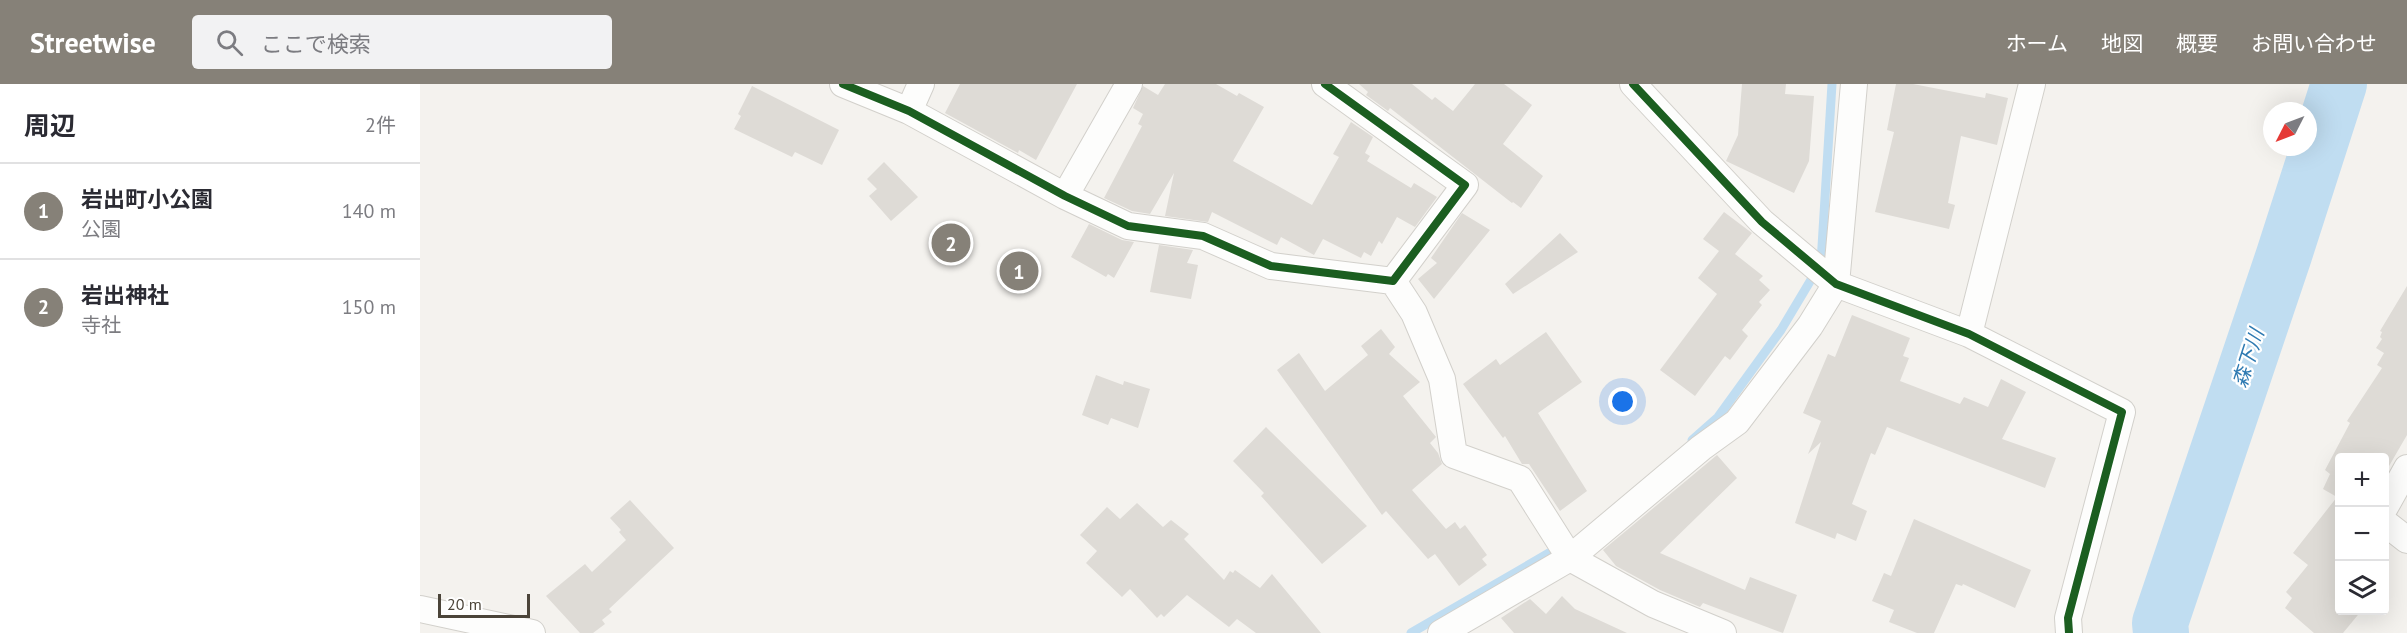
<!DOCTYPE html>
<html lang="ja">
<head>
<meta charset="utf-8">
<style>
	:root { --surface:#fff; --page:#f2f2f3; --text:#2b2b33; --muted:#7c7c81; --line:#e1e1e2; --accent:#868178 }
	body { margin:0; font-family:"PT Sans","Noto Sans JP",sans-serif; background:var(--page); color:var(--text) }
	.controls { position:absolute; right:18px; bottom:18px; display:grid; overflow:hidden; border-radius:6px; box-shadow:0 6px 24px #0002 }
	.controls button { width:54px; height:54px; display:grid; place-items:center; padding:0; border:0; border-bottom:2px solid var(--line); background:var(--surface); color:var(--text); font:30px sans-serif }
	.compass { position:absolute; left:1843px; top:18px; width:54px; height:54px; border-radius:50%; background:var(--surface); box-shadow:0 6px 24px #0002; rotate:228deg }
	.scale { position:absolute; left:18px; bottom:15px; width:92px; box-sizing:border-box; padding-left:6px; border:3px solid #4b4439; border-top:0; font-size:16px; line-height:21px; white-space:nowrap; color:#4b4439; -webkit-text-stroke:4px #fff; paint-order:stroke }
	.you { position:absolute; left:1203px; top:318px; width:21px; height:21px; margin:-15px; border:4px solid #fff; border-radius:50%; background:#1a73e8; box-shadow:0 0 0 9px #1a73e833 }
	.badge { display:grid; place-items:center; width:39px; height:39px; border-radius:50%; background:var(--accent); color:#fff; font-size:20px; font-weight:700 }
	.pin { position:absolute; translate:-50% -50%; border:3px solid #fff; box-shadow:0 2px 6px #0006 }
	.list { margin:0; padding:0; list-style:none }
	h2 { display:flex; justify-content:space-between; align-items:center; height:78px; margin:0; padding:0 24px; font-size:26px }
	h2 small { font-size:20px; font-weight:400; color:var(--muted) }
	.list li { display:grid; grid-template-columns:39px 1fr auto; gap:18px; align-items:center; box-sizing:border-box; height:96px; padding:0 24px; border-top:2px solid var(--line) }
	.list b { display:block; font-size:22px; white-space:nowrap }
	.list p { margin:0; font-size:20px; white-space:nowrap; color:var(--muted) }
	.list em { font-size:20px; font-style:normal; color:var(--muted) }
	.icon { flex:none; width:33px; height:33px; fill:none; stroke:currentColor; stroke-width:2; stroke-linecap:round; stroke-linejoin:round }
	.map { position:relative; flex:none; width:1987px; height:549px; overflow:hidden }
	header { display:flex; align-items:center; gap:36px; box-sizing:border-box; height:84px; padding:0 30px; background:var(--accent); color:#fff }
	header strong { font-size:28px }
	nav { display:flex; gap:33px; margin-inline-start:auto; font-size:21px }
	.search { width:420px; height:54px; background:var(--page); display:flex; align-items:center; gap:15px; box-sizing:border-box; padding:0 21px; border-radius:6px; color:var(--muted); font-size:22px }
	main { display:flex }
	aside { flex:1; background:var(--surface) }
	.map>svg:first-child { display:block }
</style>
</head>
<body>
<header>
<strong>Streetwise</strong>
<div class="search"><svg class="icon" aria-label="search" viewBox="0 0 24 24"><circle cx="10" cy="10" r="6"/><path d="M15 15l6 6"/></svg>ここで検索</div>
<nav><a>ホーム</a><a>地図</a><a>概要</a><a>お問い合わせ</a></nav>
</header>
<main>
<aside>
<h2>周辺<small>2件</small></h2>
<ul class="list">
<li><span class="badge">1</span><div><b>岩出町小公園</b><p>公園</p></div><em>140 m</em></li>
<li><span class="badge">2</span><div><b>岩出神社</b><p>寺社</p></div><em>150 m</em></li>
</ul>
</aside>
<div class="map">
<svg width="1987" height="549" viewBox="0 0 1987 549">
	<rect width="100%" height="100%" fill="#f4f2ee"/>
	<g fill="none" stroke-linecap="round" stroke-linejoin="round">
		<path stroke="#c0ddf1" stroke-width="9" d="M1272 356 1298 333 1361 246 1401 179 1412 0
			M991 549 1129 469"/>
		<path stroke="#c0ddf1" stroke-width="56" d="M1741 549 1740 539 1864 171 1919 0"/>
	</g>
	<path fill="#dedbd6" d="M540 0H657L616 76 599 66 598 69 525 29Z
		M745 0H796L817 12 819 9 844 23 813 77 892 121 919 73 913 70 931 38 953 53 945 69 950 72 947 77 991 104 994 99 1017 113 995 143 977 133 962 160 959 157 951 172 944 168 941 174 903 155 894 171 861 153 857 161 792 128 788 138 745 132 754 89 730 130 712 127 684 114 722 42 718 40 723 30 713 24 723 2 738 11Z
		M939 0H992L1012 16 1015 13 1033 27 1055 0H1084L1112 21 1083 60 1123 92 1101 124 1093 118 1092 119 970 24 968 27 946 11 948 8Z
		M1322 0H1366L1365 10 1394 12 1389 77 1374 109 1306 77 1318 51Z
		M1476 0H1493L1565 14 1566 9 1588 14 1577 61 1541 52 1528 119 1535 121 1529 145 1455 128 1474 48 1467 46Z
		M332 2 419 46 402 81 375 68 372 73 314 45 321 32 318 30Z
		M464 78 498 113 471 137 449 112 457 105 447 95Z
		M1304 128 1332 149 1315 170 1343 192 1339 196 1350 206 1339 218 1342 221 1322 246 1328 252 1310 276 1305 272 1275 312 1240 286 1297 210 1278 194 1299 167 1283 155Z
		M1042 129 1070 146 1014 215 998 195 1017 179 1011 174Z
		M669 140 702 156 714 158 694 194 688 190 686 193 651 173Z
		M1140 149 1158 168 1093 210 1085 200Z
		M739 161 773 166 767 179 778 181 771 215 730 208Z
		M1987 202V351L1965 389V374H1920V526H1942L1923 549H1894L1865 524 1872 514 1866 508 1888 481 1873 469 1917 413 1903 405 1910 390 1905 386 1930 339 1927 337 1962 284 1957 281 1964 269 1956 264 1962 255 1960 253 1962 248 1960 247Z
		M1432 231 1490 254 1483 272 1489 274 1480 297 1540 320 1544 313 1568 323 1581 295 1606 308 1582 355 1636 374 1625 404 1467 343 1455 371 1451 369 1432 420 1447 427 1436 457 1417 449 1415 455 1375 439 1401 358 1388 370 1401 337 1383 329 1408 270 1415 273Z
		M961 245 975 263 969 270 1000 298 983 312 1016 353 1010 359 1018 369 1022 380 992 406 1026 445 1035 438 1040 445 1045 441 1067 471 1062 475 1067 481 1039 502 1015 470 1008 475 966 427 962 431 857 286 879 269 905 307 948 271 941 262Z
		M1126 248 1162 298 1118 329 1167 407 1140 427 1109 380H1102L1085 352 1083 354 1043 300 1076 275 1080 281Z
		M676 291 703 301 704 297 730 305 718 344 691 334 688 341 662 331Z
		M846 343 947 442 902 480 841 412 844 409 813 377Z
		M1297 371 1317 394 1240 469 1325 506 1330 493 1377 511 1363 549 1283 519 1280 523 1240 506 1196 482 1183 466Z
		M210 416 254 464 189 525 192 528 182 536 185 540 173 549H160L126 512 165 480 172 488 206 456 199 448 201 446 190 434Z
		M717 419 743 443 751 436 769 450 764 455 804 496 810 487 813 489 815 486 840 504 852 490 901 549H836L817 535 809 543 767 511 744 533 741 530 737 534 710 505 702 513 666 479 677 467 660 451 687 423 700 435Z
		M1494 435 1611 486 1595 524 1543 500 1542 502 1536 500 1514 549H1497L1469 538 1474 526 1452 517 1464 489 1471 492Z
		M1142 512 1155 525 1207 549H1094L1081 534 1110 515 1126 530Z"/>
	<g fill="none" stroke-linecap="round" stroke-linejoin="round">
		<g stroke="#d2d0cb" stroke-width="28">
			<path id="minor" d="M423 0 489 27 645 112 708 142 783 152 851 182 973 197 1045 101 905 0
				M1213 0 1342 138 1416 200 1549 250 1702 328 1648 534 1649 549
				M489 27 501 0
				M645 112 709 0
				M973 197 994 229 1022 295 1034 371 1100 395 1150 474 1233 520 1303 549
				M1549 250 1612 0
				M1964 425 1987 384
				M1964 438 1987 456
				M0 525 112 549
				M1021 549 1150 474 1281 364 1317 338 1390 242 1416 200 1434 0"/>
		</g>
		<use href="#minor" stroke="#fdfdfc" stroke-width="26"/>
		<g stroke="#fff" stroke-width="11">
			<path id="cycleway" d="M423 0 489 27 645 112 708 142 783 152 851 182 973 197 1045 101 905 0
				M1213 0 1342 138 1416 200 1549 250 1702 328 1648 534 1649 549"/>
		</g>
		<use href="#cycleway" stroke="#1b5e20" stroke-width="8"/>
	</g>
	<g text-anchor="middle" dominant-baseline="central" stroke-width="4.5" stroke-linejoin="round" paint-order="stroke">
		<g font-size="20" font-style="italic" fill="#2e7ab2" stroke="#fff">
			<text transform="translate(1828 274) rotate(-72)">森下川</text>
		</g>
	</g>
</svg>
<div class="controls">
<button>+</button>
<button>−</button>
<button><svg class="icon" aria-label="layers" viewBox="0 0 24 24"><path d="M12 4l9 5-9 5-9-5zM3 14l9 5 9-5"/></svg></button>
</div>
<svg class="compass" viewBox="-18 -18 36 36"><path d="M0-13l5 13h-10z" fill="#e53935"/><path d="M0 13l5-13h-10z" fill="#7c7c81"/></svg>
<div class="scale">20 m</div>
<div class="you"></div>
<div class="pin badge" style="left:599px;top:187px">1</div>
<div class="pin badge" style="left:531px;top:159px">2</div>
</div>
</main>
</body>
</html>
